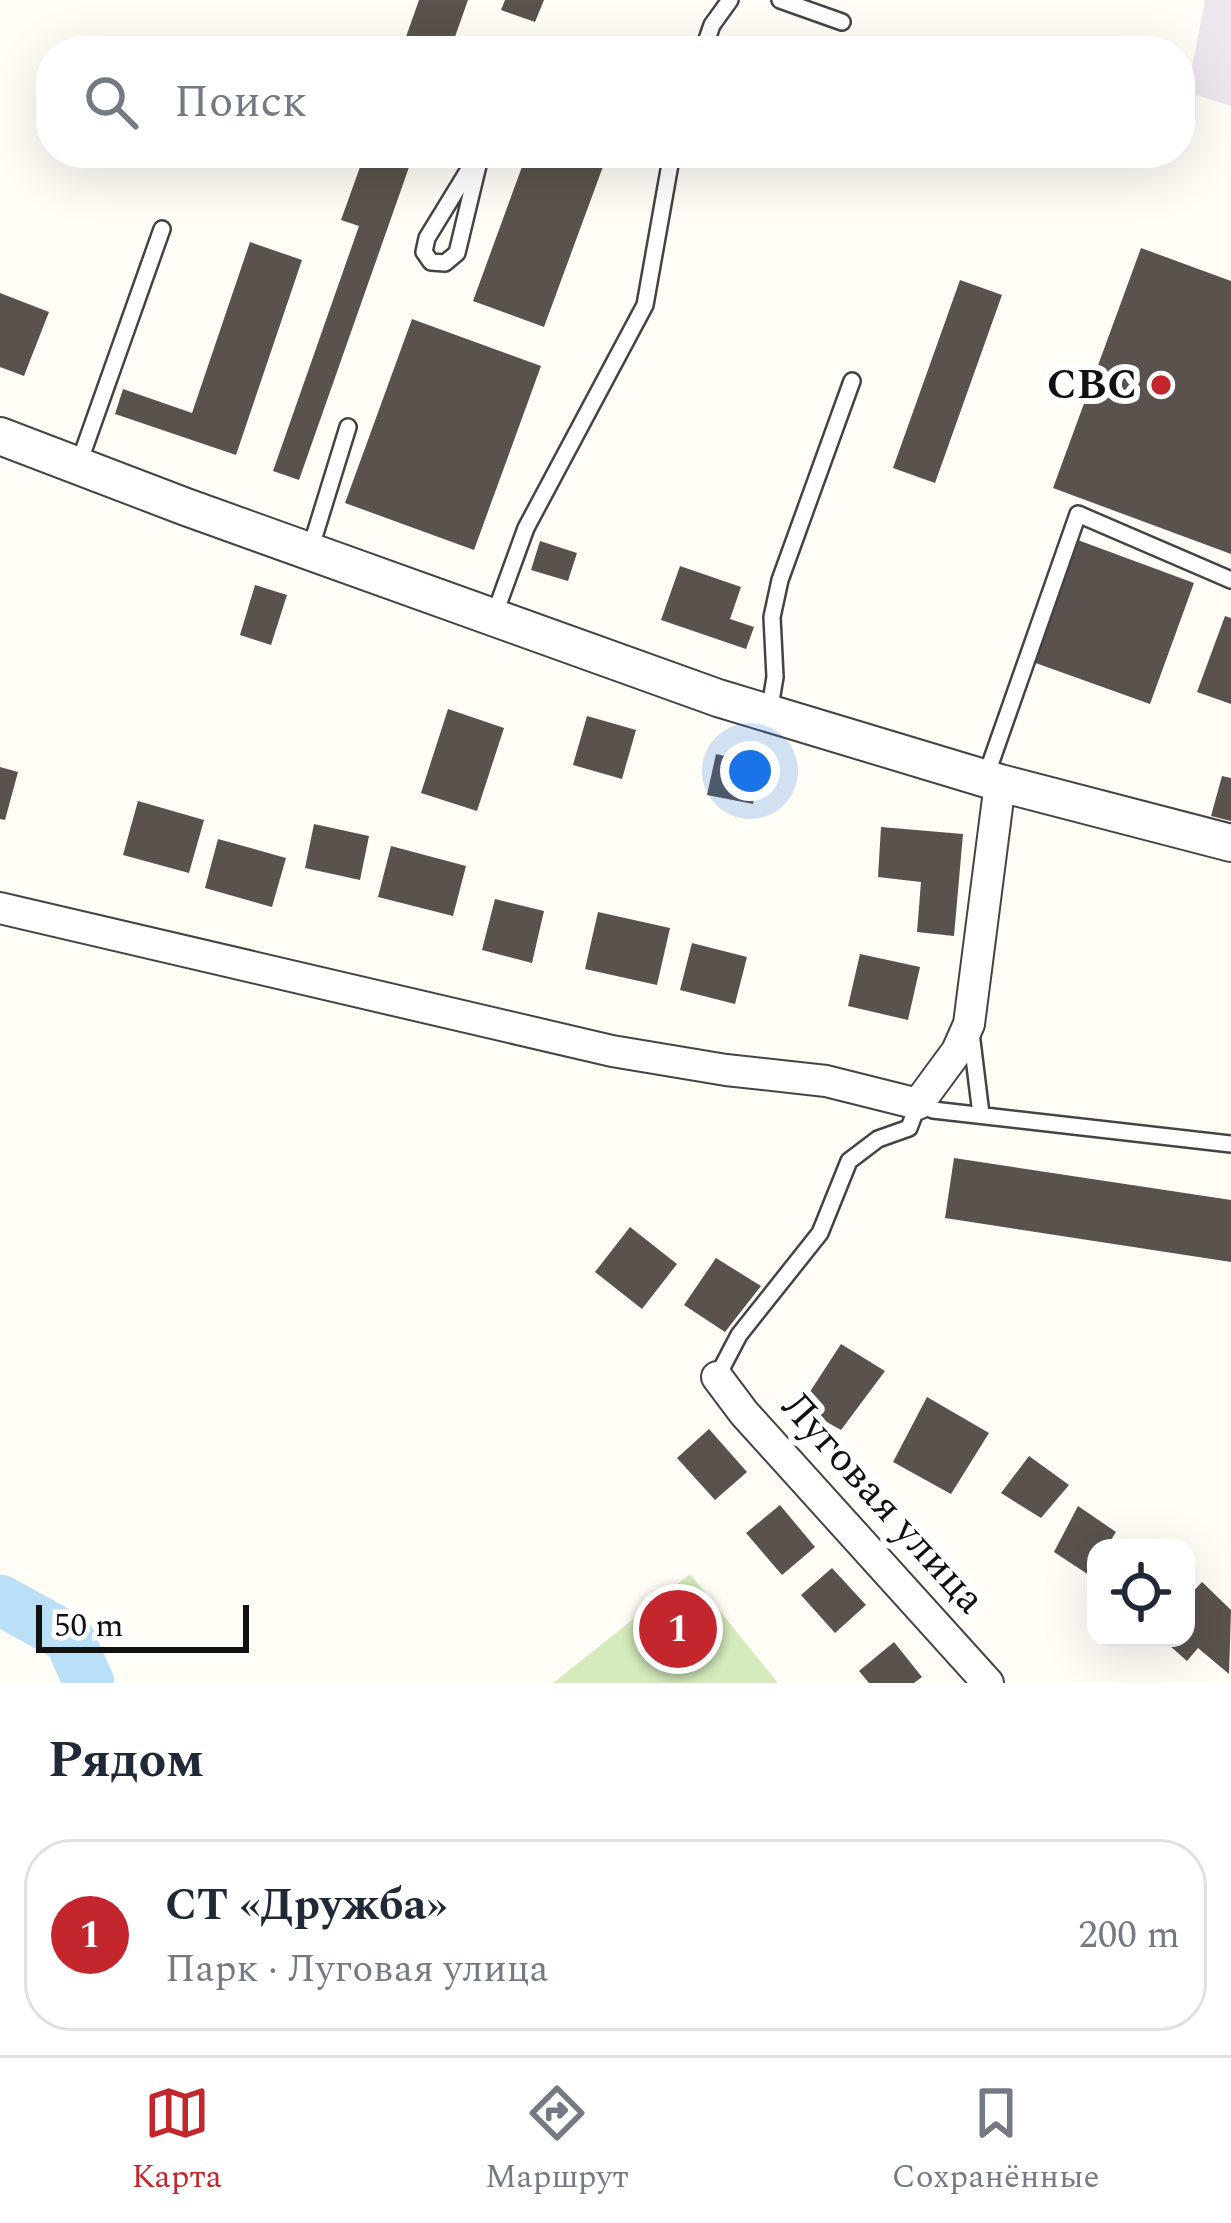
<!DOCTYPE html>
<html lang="ru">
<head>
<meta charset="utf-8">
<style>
	:root { --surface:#fff; --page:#f6f6f7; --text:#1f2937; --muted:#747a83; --line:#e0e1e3; --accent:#c4262e }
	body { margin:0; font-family:Spectral,serif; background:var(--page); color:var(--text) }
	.controls { position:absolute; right:36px; bottom:36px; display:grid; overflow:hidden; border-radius:24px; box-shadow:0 12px 48px #0002 }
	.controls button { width:108px; height:108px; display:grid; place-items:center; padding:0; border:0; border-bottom:3px solid var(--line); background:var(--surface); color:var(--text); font:60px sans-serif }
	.scale { position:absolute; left:36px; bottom:30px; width:213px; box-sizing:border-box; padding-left:12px; border:6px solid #111; border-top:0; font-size:33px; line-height:42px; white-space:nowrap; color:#111; -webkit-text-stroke:9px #fff; paint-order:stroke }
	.you { position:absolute; left:750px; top:771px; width:42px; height:42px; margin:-30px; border:9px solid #fff; border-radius:50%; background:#1a73e8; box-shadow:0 0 0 18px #1a73e833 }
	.badge { display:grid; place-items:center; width:78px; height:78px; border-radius:50%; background:var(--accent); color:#fff; font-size:39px; font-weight:700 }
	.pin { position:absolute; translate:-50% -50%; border:6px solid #fff; box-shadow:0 3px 12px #0006 }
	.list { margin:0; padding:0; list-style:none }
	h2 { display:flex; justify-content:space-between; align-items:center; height:156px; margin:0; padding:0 48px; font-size:51px }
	h2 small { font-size:39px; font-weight:400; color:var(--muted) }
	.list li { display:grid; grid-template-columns:78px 1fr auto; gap:36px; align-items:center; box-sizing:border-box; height:192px; margin:0 24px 24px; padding:0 24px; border:3px solid var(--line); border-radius:48px }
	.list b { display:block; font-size:45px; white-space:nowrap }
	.list p { margin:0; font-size:39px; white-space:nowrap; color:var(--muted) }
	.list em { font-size:39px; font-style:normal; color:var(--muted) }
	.icon { flex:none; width:66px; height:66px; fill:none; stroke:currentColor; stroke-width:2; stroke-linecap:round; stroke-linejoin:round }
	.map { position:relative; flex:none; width:1231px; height:1683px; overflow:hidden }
	.search { position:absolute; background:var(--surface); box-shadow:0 12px 48px #0002; left:36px; right:36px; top:36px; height:132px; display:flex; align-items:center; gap:30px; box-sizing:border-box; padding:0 42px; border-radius:48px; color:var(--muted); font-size:45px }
	.sheet { height:372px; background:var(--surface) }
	nav { display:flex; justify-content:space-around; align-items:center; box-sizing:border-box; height:168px; border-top:3px solid var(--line); background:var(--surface); font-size:33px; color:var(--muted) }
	nav a { display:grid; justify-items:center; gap:6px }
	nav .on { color:var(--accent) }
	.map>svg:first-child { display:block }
</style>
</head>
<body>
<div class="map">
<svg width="1231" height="1683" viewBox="0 0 1231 1683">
	<rect width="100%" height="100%" fill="#fffdf5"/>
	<path fill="#eee6ef" d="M1205 0H1231V106L1187 92Z"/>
	<path fill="#d5ebbd" d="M690 1574 778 1683H553Z"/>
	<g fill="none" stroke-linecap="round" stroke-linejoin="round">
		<path stroke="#b9e0f7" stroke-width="51" d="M0 1600 69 1638 89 1683"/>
	</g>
	<path fill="#5a524d" d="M419 0H468L450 51H401Z
		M505 0H544L535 22 501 10Z
		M365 153H414L299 480 273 471 359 226 341 220Z
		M527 153H608L544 327 473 301Z
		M250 242 302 260 236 455 115 414 123 389 192 413Z
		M1141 248 1231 281V554L1053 488Z
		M960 280 1002 295 935 483 893 468Z
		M0 293 49 312 24 376 0 367Z
		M412 319 541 366 474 550 345 503Z
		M1075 539 1194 583 1150 704 1030 661Z
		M540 541 577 553 568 581 531 570Z
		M680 566 741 587 730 619 754 627 746 649 661 620Z
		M255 585 287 595 271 645 240 635Z
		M1225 616 1231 618V704L1197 692Z
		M448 709 504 728 477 811 421 793Z
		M587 716 636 730 622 779 573 765Z
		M716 754 762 764 753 804 707 795Z
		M0 767 18 772 5 820 0 819Z
		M1222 776 1231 778V821L1211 816Z
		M138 801 204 820 189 873 123 855Z
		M314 824 369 836 360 880 305 868Z
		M881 827 963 834 954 936 917 932 921 882 878 877Z
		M218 839 286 858 272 907 205 888Z
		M391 846 466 866 453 916 378 897Z
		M495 899 544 911 532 963 482 950Z
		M598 912 670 928 657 985 585 969Z
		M692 943 747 957 735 1004 680 990Z
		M860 954 920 967 908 1020 848 1006Z
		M954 1158 1231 1200V1262L945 1218Z
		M630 1227 677 1264 642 1309 595 1272Z
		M716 1258 761 1286 725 1332 684 1305Z
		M841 1344 885 1371 841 1430 800 1407Z
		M927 1397 989 1433 951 1494 893 1462Z
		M709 1429 747 1472 715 1500 677 1458Z
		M1029 1456 1069 1485 1041 1518 1001 1493Z
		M780 1505 815 1547 782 1575 746 1533Z
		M1078 1506 1116 1532 1106 1548H1096V1563L1089 1575 1054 1552Z
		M832 1568 866 1605 835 1633 801 1595Z
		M1202 1582 1231 1610 1229 1674 1198 1648 1187 1661 1161 1638H1186V1599Z
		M894 1642 922 1677 914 1683H869L859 1671Z"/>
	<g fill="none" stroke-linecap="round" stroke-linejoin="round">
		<g stroke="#444" stroke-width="20">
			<path id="service" d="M780 0 842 22
				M703 51 712 25 730 0
				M479 153 427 238 424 252 431 262 445 263 457 253 481 153
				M79 463 162 229
				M310 550 348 427
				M494 616 526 528 645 305 672 153
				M769 713 775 677 772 617 780 580 852 381
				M986 776 1078 514 1231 580
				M971 1033 981 1114
				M717 1377 739 1335 820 1233 849 1161 878 1139 909 1128 918 1104 933 1110 1231 1144"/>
		</g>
		<g stroke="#444" stroke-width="34">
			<path id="minor" d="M0 908 612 1051 726 1070 826 1081 918 1104 957 1051 969 1024 1000 783
				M717 1377 744 1413 988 1683"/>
		</g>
		<g stroke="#444" stroke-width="40">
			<path id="tertiary" d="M0 436 186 507 718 698 1000 783 1231 843"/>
		</g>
		<use href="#service" stroke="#fff" stroke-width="15"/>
		<use href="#minor" stroke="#fff" stroke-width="30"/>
		<use href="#tertiary" stroke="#fff" stroke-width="36"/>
	</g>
	<circle fill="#c4262e" stroke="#fff" stroke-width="4.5" cx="1161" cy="385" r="12"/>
	<g text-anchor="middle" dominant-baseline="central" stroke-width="12" stroke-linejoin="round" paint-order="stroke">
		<g font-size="42" font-weight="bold" fill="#111" stroke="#fff" text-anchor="end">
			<text x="1137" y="385">СВС</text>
		</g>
		<g font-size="42" fill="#111" stroke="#fff">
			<text transform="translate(883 1503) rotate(48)">Луговая улица</text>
		</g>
	</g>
</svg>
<div class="controls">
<button><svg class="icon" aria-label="locate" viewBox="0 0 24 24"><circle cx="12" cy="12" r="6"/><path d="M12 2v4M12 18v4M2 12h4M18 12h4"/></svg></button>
</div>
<div class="scale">50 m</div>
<div class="you"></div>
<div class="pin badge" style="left:678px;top:1629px">1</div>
<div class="search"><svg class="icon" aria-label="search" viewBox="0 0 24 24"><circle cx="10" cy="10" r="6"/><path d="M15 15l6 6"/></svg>Поиск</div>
</div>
<section class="sheet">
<h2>Рядом<small></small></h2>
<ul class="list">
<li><span class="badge">1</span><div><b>СТ «Дружба»</b><p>Парк · Луговая улица</p></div><em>200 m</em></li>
</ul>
</section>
<nav>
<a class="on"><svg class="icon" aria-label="map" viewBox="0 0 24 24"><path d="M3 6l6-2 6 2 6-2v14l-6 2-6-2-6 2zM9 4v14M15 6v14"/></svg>Карта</a>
<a><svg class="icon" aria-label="directions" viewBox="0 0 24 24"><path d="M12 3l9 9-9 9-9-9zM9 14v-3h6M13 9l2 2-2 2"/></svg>Маршрут</a>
<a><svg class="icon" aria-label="saved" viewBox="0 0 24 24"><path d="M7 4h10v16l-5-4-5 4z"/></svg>Сохранённые</a>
</nav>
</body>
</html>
